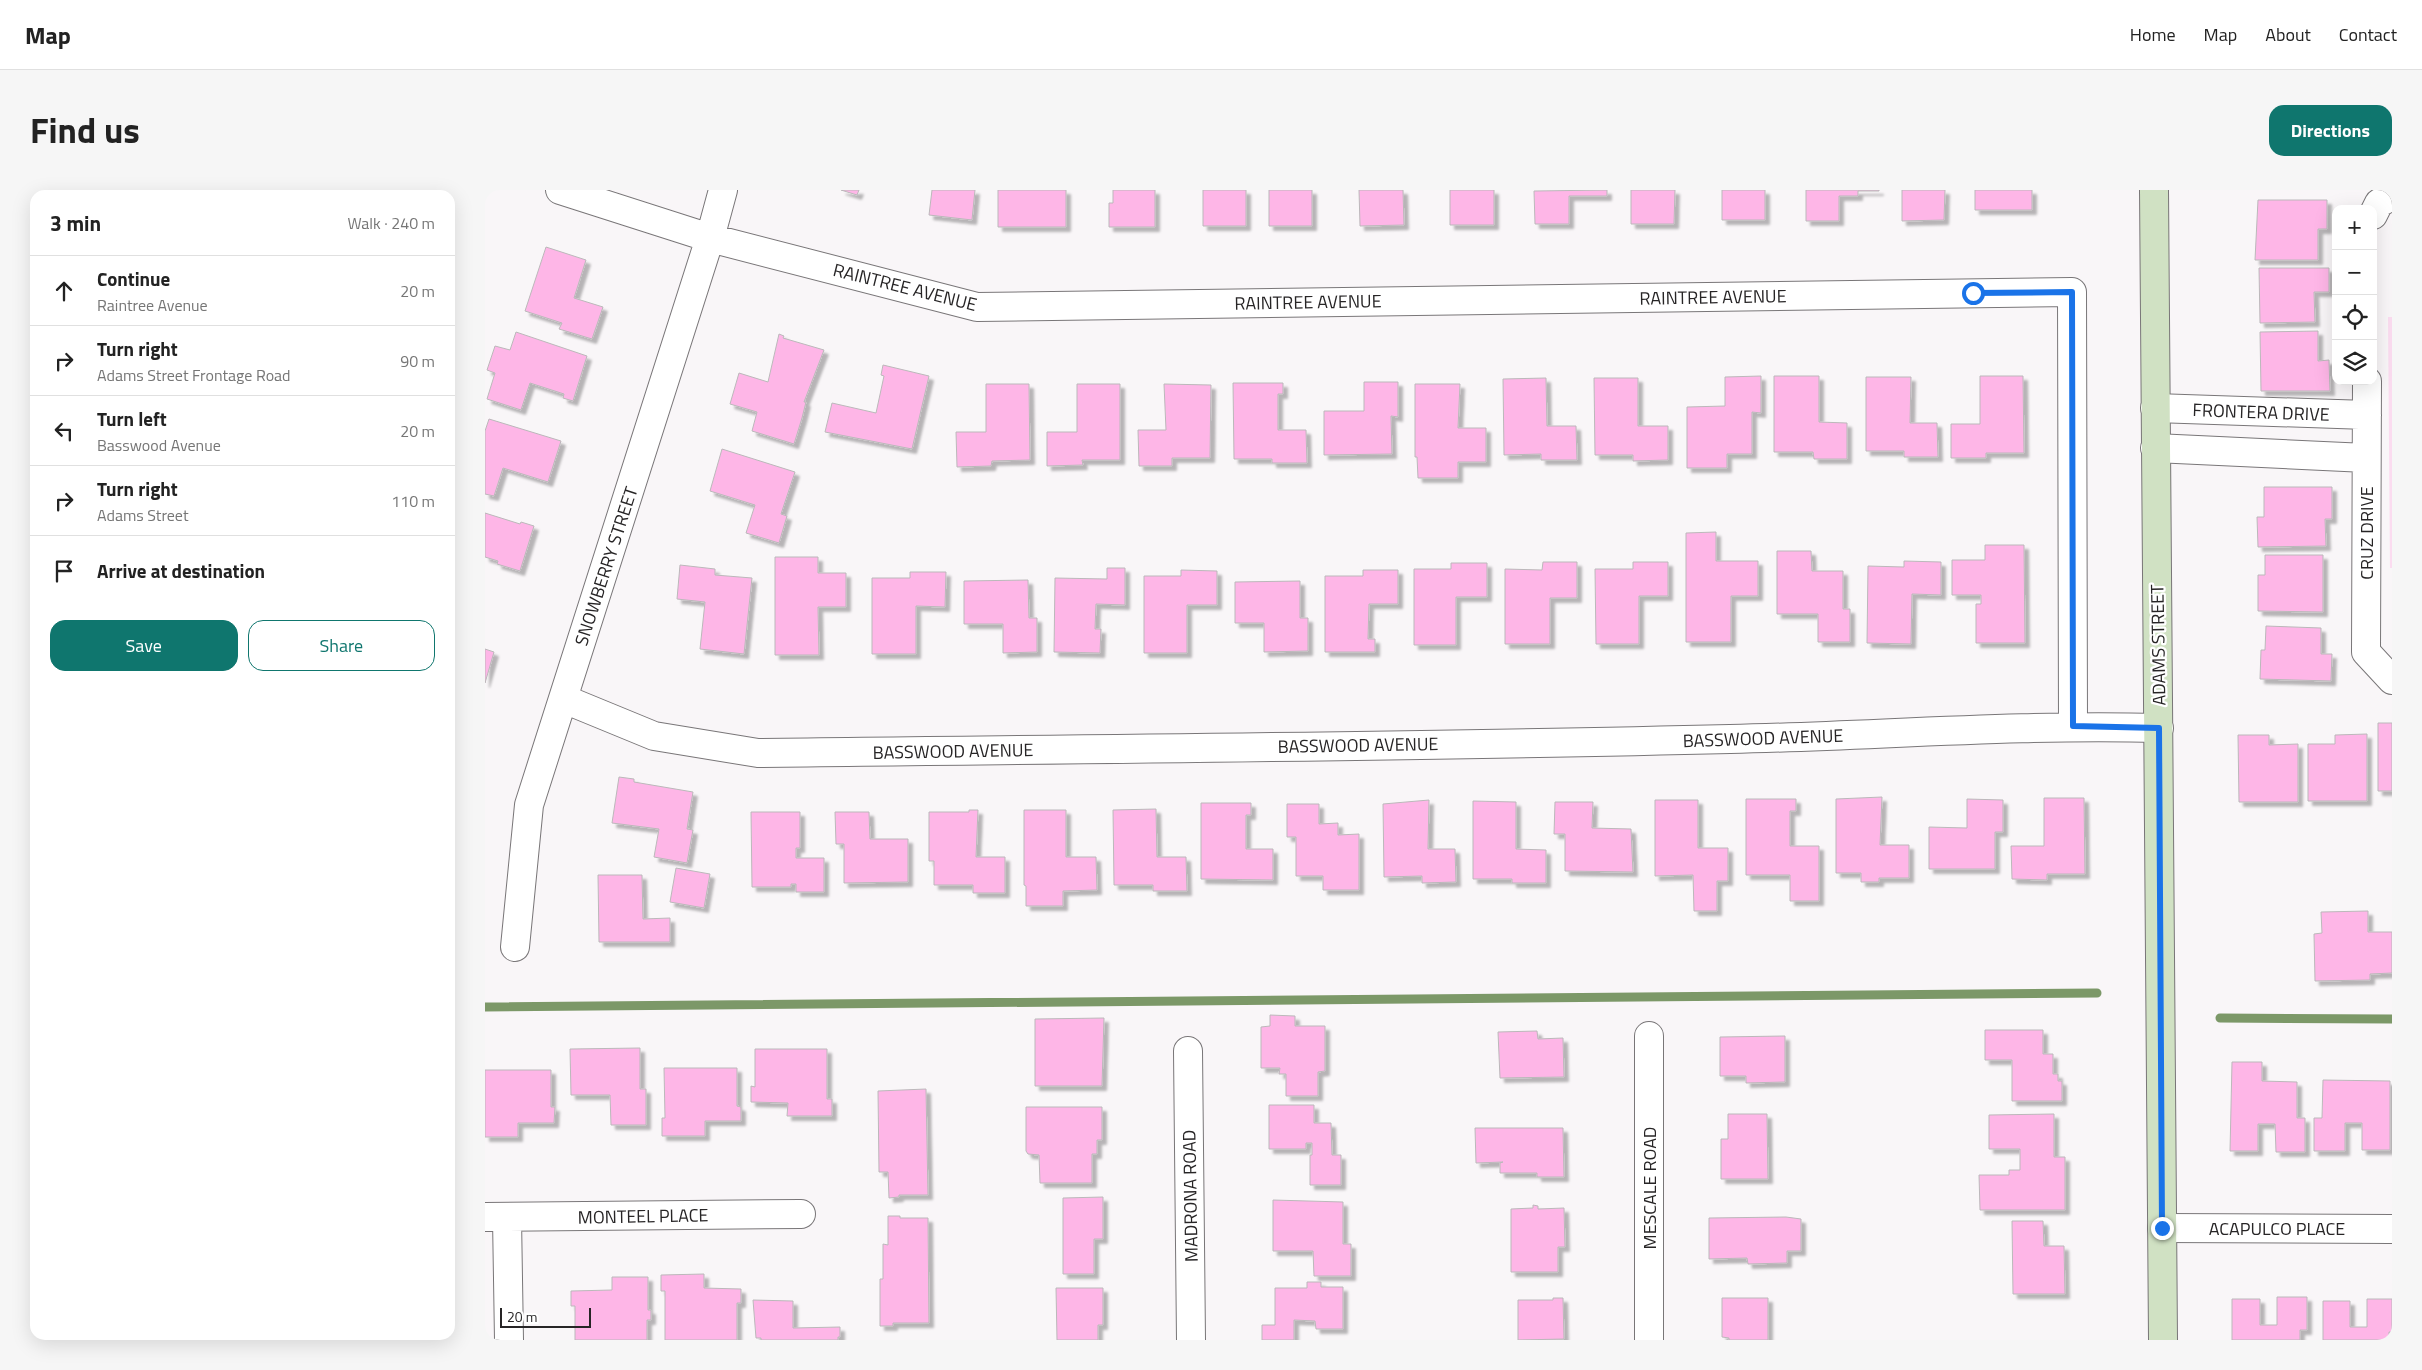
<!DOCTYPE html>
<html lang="en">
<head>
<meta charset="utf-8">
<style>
	:root { --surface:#fff; --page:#f6f6f6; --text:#222; --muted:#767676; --line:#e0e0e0; --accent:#0f766e }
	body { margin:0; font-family:"Titillium Web",sans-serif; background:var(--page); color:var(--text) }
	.controls { position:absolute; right:15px; top:15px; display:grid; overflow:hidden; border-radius:10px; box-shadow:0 5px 20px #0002 }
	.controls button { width:45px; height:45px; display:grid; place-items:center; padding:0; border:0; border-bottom:1px solid var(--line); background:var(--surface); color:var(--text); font:25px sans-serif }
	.scale { position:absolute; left:15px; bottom:12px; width:91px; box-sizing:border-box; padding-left:5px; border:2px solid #272526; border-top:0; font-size:14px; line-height:18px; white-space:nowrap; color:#272526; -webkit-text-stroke:4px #fff; paint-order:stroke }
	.stop { position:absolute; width:15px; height:15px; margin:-11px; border:4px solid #1a73e8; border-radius:50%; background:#fff }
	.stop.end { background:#1a73e8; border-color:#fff; box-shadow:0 1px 5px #0008 }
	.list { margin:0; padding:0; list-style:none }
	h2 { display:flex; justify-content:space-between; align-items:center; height:65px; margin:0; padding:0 20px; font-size:21px }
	h2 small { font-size:16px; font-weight:400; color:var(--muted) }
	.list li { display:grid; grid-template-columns:32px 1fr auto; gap:15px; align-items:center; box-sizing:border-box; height:70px; padding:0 20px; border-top:1px solid var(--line) }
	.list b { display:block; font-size:19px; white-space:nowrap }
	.list p { margin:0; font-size:16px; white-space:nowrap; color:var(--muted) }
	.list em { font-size:16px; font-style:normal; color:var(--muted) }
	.actions { display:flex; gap:10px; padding:15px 20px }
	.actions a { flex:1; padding:11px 0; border:1px solid var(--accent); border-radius:15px; text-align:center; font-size:18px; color:var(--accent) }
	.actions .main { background:var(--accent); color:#fff }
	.icon { flex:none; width:28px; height:28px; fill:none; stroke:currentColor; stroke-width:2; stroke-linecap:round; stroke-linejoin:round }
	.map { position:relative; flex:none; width:1907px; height:1150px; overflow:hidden; border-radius:15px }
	header { display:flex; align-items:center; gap:30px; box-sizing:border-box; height:70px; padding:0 25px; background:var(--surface); border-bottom:1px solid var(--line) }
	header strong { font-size:24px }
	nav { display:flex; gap:28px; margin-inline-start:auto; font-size:18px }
	.intro { display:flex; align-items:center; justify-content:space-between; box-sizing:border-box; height:120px; padding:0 30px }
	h1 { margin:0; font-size:35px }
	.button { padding:12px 22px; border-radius:15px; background:var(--accent); color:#fff; font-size:18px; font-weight:700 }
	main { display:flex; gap:30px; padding:0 30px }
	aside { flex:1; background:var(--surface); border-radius:15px; box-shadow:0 5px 20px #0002 }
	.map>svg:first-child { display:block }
</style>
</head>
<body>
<header>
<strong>Map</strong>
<nav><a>Home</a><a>Map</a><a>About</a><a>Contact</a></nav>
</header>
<div class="intro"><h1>Find us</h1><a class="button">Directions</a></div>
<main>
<aside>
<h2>3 min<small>Walk · 240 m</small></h2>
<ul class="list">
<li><svg class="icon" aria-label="ahead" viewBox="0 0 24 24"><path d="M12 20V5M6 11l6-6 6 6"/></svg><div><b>Continue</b><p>Raintree Avenue</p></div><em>20 m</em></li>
<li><svg class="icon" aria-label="right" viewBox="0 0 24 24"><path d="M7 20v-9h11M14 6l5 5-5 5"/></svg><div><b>Turn right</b><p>Adams Street Frontage Road</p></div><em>90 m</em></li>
<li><svg class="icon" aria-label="left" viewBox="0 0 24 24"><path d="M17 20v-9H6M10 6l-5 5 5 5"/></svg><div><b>Turn left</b><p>Basswood Avenue</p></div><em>20 m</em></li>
<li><svg class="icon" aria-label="right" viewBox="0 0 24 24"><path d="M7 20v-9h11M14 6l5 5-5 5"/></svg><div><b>Turn right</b><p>Adams Street</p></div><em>110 m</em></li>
<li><svg class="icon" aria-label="arrive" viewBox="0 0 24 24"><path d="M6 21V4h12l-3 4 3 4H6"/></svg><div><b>Arrive at destination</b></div></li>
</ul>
<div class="actions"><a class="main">Save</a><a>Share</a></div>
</aside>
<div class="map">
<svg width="1907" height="1150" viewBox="0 0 1907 1150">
	<defs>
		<filter id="shadow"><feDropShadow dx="4.5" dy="4.5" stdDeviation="1" flood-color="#0004"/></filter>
	</defs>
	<rect width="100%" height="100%" fill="#f9f6f8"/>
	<path fill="#fbdcf0" d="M1903 127H1907V378H1905Z"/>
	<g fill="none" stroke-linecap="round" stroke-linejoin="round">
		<path stroke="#7c9868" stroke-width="9" d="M0 817 1612 803
			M1735 828 1907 829"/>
	</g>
	<path fill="#feb6e7" stroke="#bbb8ba" filter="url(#shadow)" d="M356 0H374L372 5Z
		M447 0H490L487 30 444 25Z
		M513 0H581V37H513Z
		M628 0H670V37H624V13H628Z
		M718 0H761V36H718Z
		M784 0H827V36H784Z
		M874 0H918L919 35 875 36Z
		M965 0H1009V35H965Z
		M1122 0V6H1084V34H1050L1049 1Z
		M1146 0H1190L1189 34H1146Z
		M1237 0H1280V30H1237Z
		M1321 0H1394V1H1373V6H1354V31H1321Z
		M1417 0H1460L1459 30 1417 31Z
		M1490 0H1547V20H1490Z
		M1773 10H1842V39H1833V70H1770Z
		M61 57 101 70 89 108 118 117 107 149 74 139 77 133 40 121Z
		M1774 78H1844V102H1829L1830 132 1775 133Z
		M1833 141V171L1844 170 1845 201H1776L1775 142Z
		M31 142 102 166 88 211 78 208 79 204 45 193 36 220 2 209 10 183 2 180 10 156 25 160Z
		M294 144 299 146 298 148 339 160 319 212H321L317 228 309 254 267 241 272 222 245 214 254 183 283 192Z
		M398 175 444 186 427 259 340 242 347 213 391 223 399 186 396 185Z
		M1276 186V223L1267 222V264H1242V278H1202V217L1240 216V187Z
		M1289 186H1334V232L1362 233V269H1329L1328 262H1289Z
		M1495 186H1538L1539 263H1501V268H1466V234H1495Z
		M1381 187H1426L1425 233H1452L1453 267H1419V261H1381Z
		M1061 188 1062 236H1091L1092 270H1056V264L1019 265 1018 189Z
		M1109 188H1153V236H1183V270L1148 271V265H1110Z
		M879 192H913V227L906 226 907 264 839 265V221H879Z
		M748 193H798V204H793V240H821L822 273H787V269H749Z
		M501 194H544L545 270 507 271 506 276 472 277 471 242H501Z
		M592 194H635V270H597L598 275 562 276V242H592Z
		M679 194 726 195 725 268H687V276H654L653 240H681Z
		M930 194H975L973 238H1001V272H973V288H933L932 267H930Z
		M4 229 76 251 63 292 18 278 9 306 0 304V241Z
		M237 259 310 282 296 324 302 326 294 353 261 343 270 315 225 301Z
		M1779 297H1847V329H1840L1841 356 1773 357 1772 327H1779Z
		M0 323 35 334 36 332 49 336 35 381 12 374 13 371 0 367Z
		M1231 342V371H1273V406H1246V452H1201V343Z
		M1500 355H1539L1540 453H1491V414H1496V405H1467V370H1500Z
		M1292 361H1326L1327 381H1358V419H1365V452H1333V424H1292Z
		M1780 365H1838V422L1773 421V385H1780Z
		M290 367H333V383H361V417H333L334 465H290Z
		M1419 371 1456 372V405L1427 404 1426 454 1382 453 1383 376 1419 377Z
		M1058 372H1092V408H1065V454H1020V379L1057 380Z
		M1148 372H1183V406H1154V454H1111L1110 379H1148Z
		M966 373H1002V407H971V455H929V379H966Z
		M195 375 230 379V385L267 388 259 464 215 459 220 412 192 409Z
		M622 378H640V415L611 414 610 439H616L615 463 569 462 570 388 622 389Z
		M696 380 732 381V415H702V463H659V386H696Z
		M878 380H913V414H884L883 449H890V462H840V386H878Z
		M425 382H461L460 417 431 416V464H387V388H425Z
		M543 390 544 428H552V462L518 463V434H479V391Z
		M815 391V428H823V461L779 462V433H750V392Z
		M1781 436 1836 438V464H1847L1846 491 1775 489 1776 460H1780Z
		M0 459 9 462 0 493Z
		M1893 533H1907V601H1893Z
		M1882 544V611H1823V554H1850V545Z
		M1753 545H1784V555L1813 554V612H1754Z
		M134 587 149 589V592L208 602 202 639 208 640 202 673 169 667 174 639 127 633Z
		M1397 607 1395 655H1424V688H1394V692H1376V683H1351V609Z
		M1559 608H1599L1600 684H1562V690L1527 689 1526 656H1559Z
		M1261 609H1311V621H1305V656H1334V711H1305V685H1261Z
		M1482 609 1518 610V642H1510V679H1444V637L1482 638Z
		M944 610 943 659H970L971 692 937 693V686L899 687 898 614Z
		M1170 610H1213V658H1243V691H1232V721H1209L1208 685 1170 686Z
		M988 611 1031 612V659L1061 660V693H1027V689H988Z
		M1070 612H1108L1107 638 1146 639 1148 682 1080 681V644H1069Z
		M716 613H766V625H761V659H788V690L716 689Z
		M802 614H834V634L853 633V645L874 644V700H838V686H811V647H802Z
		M671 619 672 667H701L702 701H668V695H629L628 620Z
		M484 620H493L491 667H520V703H488V695H449V671H444V622H484Z
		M539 620H581V667H611L612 700 578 701V716H541V696L539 695Z
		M266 622H315V658H311V668H339V702H311V694H306V697H267Z
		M350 622H384L385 649H423V692L359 693V654H351Z
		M191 678 225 684 219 718 185 712Z
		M113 685H157L158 729 185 728V752H114Z
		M1883 721V742H1907V783L1885 784V790L1830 791 1829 744 1837 743 1836 722Z
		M785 825 810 826V836H840V881L833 882V906H801V884H794L795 878H776V837L785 836Z
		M619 828 617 896H550V829Z
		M1500 840H1558V864H1568V884H1573V891H1577V911H1527V870H1500Z
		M1052 841 1053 849 1078 848 1079 887 1015 888 1013 842Z
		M1300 846V892L1261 893V886H1235V847Z
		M155 858V899H161V935H126L125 905H86L85 859Z
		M270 859H342V909H347V926H302L303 913 266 912V896L270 897Z
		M1747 872H1777V891L1812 892V928H1820V962H1791L1790 934H1773V961H1745Z
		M179 878H252V916L256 917V931H220V946H177V928H180Z
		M0 880H66V917H70L69 933H33V947H0Z
		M1838 890 1905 891V960H1877V933H1860V961H1829V928H1837Z
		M441 899 443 1005H414V1007L404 1008 403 982H394L393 901Z
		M784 915H829V933H846L847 965H856V995H825V965H827V953H821V959H784Z
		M541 917H617V950H612V964H607V993H555L554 965 543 964 541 961Z
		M1243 924H1282L1283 989H1236V949H1243Z
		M1569 924V967H1580V1020H1495L1494 985H1524V980H1535V959H1504V925Z
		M990 938H1078L1079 987H1052V983H1015V973L1018 972 991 973Z
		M618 1007V1049H609V1084H578V1008Z
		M788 1010 858 1012V1054H866V1086H829L828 1061H788Z
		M1048 1015 1053 1016V1019L1079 1018 1080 1057H1073V1082H1026V1019L1048 1018Z
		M403 1026H415V1028H443L444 1133H408V1136H395V1089H398V1054L403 1055Z
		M1301 1027 1316 1029V1061H1302V1073L1263 1074 1262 1068 1224 1069V1028Z
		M1527 1031H1558L1559 1056H1579L1580 1104H1528Z
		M219 1084V1098L256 1099V1113H252V1150H180V1101H176V1085Z
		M127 1087H163V1120H166V1130H162V1150H90V1116H86V1101L127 1100Z
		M822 1092H836V1097H858V1139H831L830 1131 809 1130V1150H777V1135H790V1098H822Z
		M571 1098H618V1135H613V1150H572Z
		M1792 1107H1822V1140H1815V1150H1747V1109H1775V1135H1792Z
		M1068 1108H1078L1079 1149 1033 1150V1110H1068Z
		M1237 1108H1283V1150H1244V1148L1237 1147Z
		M1882 1109H1907V1142H1904V1150H1838V1111H1865V1137H1882Z
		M268 1110 308 1111V1138L355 1137V1147H353V1150H276V1148H271Z"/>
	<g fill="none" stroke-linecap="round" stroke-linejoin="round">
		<g stroke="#797678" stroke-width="30">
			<path id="street" d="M75 0 225 48 492 117 1587 102 1588 536
				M1888 25 1894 13 1907 6
				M1882 191 1881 462 1907 490
				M1670 218 1882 225
				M1670 258 1881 268
				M79 509 169 546 273 563C597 559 921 557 1245 549 1388 546 1531 534 1674 538
				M30 757 44 615 225 48 238 0
				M703 861 706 1150
				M0 1027 316 1024
				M22 1028 24 1150
				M1677 1038 1907 1039
				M1164 1150V846"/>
		</g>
		<g stroke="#797678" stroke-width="30">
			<path id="secondary" d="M1669 0 1678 1150"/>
		</g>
		<use href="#street" stroke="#fff" stroke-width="28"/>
		<use href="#secondary" stroke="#d0e1c3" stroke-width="28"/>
	</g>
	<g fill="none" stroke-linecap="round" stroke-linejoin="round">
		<path stroke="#1a73e8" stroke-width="6" d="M1488 103 1587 102 1588 536 1674 538 1677 1038"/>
	</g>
	<g text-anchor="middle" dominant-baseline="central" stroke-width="4.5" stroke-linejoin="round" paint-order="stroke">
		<g font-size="18" fill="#272526" stroke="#fff">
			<text transform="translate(420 97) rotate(14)">RAINTREE AVENUE</text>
			<text transform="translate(1228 107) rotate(-1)">RAINTREE AVENUE</text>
			<text transform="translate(823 112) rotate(-1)">RAINTREE AVENUE</text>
			<text transform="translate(1776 222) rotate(2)">FRONTERA DRIVE</text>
			<text transform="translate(1881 343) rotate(-90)">CRUZ DRIVE</text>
			<text transform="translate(121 376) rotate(-72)">SNOWBERRY STREET</text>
			<text transform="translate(1673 455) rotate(-91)">ADAMS STREET</text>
			<text transform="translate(1278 548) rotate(-2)">BASSWOOD AVENUE</text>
			<text transform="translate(873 555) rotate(-1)">BASSWOOD AVENUE</text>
			<text transform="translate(468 561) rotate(-1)">BASSWOOD AVENUE</text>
			<text transform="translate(1164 998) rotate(-90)">MESCALE ROAD</text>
			<text transform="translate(705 1006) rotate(-91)">MADRONA ROAD</text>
			<text transform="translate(158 1026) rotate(-1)">MONTEEL PLACE</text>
			<text x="1792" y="1038">ACAPULCO PLACE</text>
		</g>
	</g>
</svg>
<div class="controls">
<button>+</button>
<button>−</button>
<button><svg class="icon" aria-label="locate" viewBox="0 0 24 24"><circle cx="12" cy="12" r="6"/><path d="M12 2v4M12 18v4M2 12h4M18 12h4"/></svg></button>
<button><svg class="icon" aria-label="layers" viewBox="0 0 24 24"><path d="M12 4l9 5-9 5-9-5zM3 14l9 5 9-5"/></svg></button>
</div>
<div class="scale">20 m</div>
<div class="stop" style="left:1488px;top:103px"></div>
<div class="stop end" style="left:1677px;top:1038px"></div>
</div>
</main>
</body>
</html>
